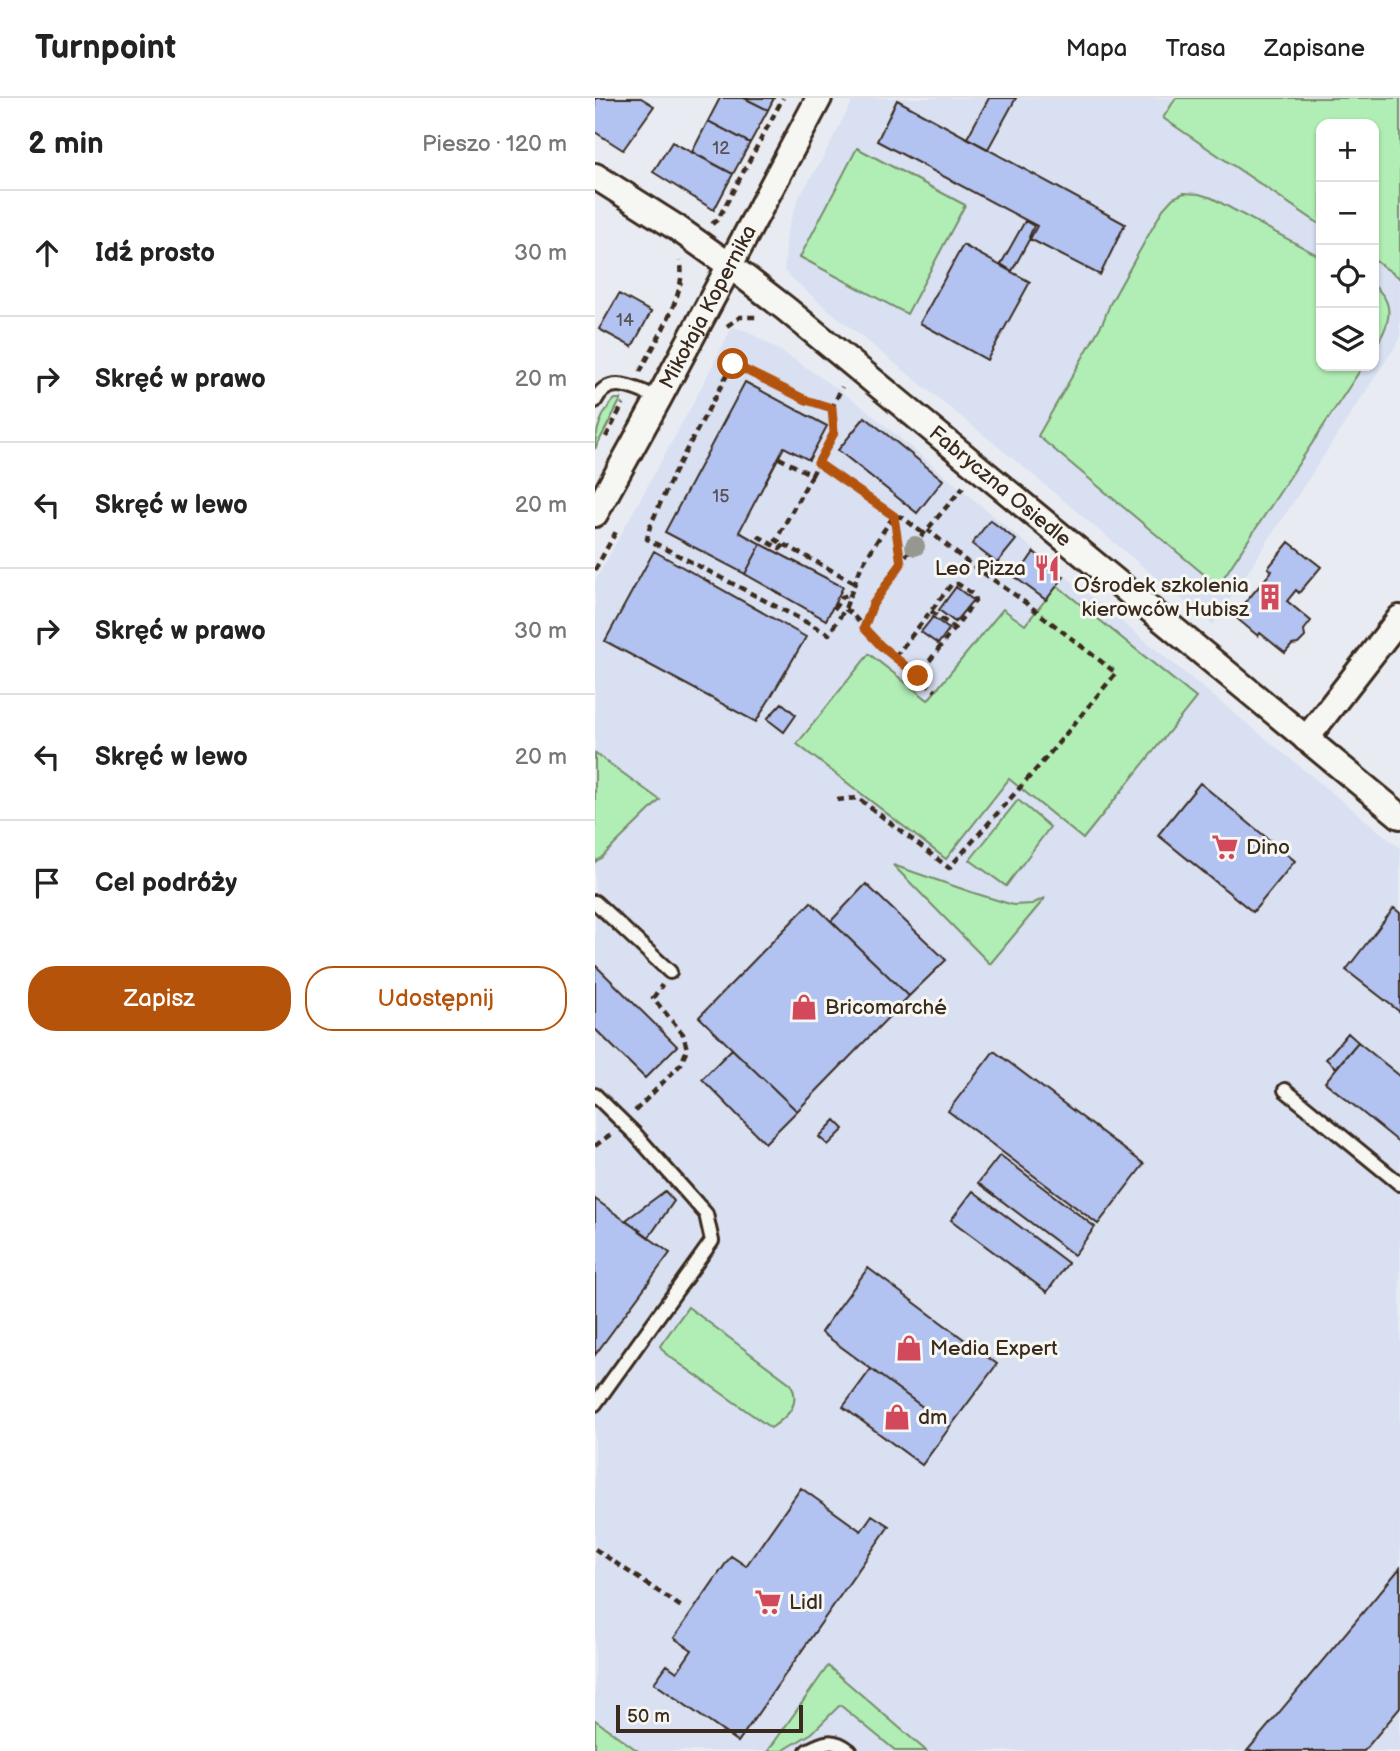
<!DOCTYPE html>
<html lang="pl">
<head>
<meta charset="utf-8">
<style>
	:root { --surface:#fff; --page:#f6f6f6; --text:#222; --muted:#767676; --line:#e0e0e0; --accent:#b45309 }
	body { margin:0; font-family:"Balsamiq Sans",sans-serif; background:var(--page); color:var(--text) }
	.controls { position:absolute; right:21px; top:21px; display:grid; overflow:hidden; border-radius:14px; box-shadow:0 2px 5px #0004 }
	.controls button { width:63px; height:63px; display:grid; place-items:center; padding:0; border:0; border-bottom:2px solid var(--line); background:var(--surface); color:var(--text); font:35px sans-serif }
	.scale { position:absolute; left:21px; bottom:18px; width:187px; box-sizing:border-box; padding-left:7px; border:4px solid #3b2a1e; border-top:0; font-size:19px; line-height:24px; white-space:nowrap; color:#3b2a1e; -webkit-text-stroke:5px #f6f6f2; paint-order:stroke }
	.stop { position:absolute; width:21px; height:21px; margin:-16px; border:5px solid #b45309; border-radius:50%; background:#fff }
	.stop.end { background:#b45309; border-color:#fff; box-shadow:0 2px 7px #0008 }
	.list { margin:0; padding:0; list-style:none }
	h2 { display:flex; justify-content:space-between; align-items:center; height:91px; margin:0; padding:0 28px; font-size:30px }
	h2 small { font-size:23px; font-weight:400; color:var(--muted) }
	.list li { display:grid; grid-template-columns:46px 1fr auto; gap:21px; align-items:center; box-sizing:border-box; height:126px; padding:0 28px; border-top:2px solid var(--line) }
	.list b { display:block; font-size:26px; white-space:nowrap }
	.list em { font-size:23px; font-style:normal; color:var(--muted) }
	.actions { display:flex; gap:14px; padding:21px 28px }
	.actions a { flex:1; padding:16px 0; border:2px solid var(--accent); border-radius:28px; text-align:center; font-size:24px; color:var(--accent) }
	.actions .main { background:var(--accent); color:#fff }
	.icon { flex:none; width:38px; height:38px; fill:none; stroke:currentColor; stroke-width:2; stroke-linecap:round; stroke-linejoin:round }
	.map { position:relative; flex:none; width:805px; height:1653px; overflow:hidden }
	header { display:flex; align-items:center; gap:42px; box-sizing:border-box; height:98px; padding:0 35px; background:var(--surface); border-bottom:2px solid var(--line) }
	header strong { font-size:33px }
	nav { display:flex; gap:38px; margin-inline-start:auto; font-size:24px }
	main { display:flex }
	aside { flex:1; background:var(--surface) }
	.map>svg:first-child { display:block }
</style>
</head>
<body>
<header>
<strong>Turnpoint</strong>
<nav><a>Mapa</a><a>Trasa</a><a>Zapisane</a></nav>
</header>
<main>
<aside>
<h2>2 min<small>Pieszo · 120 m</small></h2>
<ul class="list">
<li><svg class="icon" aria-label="ahead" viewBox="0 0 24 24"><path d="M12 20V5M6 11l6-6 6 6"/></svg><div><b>Idź prosto</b></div><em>30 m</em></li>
<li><svg class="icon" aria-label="right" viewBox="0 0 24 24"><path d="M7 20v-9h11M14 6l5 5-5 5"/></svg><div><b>Skręć w prawo</b></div><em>20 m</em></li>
<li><svg class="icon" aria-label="left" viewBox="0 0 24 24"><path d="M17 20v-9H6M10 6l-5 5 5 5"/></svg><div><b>Skręć w lewo</b></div><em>20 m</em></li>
<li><svg class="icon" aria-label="right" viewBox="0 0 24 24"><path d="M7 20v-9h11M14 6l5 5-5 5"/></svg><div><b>Skręć w prawo</b></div><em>30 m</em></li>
<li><svg class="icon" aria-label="left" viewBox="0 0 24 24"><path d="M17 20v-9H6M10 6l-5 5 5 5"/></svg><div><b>Skręć w lewo</b></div><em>20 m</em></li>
<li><svg class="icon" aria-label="arrive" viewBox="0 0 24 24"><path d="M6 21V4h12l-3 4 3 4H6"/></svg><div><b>Cel podróży</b></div></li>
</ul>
<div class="actions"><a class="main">Zapisz</a><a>Udostępnij</a></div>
</aside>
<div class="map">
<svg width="805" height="1653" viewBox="0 0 805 1653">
	<rect width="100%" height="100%" fill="#e8ecf2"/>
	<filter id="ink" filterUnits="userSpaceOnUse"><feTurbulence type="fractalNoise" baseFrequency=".0143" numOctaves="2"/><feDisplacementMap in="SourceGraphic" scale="14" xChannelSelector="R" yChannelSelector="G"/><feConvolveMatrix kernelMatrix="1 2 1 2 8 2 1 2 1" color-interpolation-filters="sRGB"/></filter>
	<g filter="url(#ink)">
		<path fill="#d8e0f2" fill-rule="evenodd" d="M259 0H805V241L618 527 427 368 225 205 189 173 192 133 204 99 226 63ZM726 26H779V268H726Z
			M137 229 152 233 202 263 264 306 467 475 805 750V1653H0V483L96 309ZM300 768 379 795 418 807 437 806 448 801 395 866Z"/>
		<path fill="#b1eeb5" stroke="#768c6a" stroke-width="2" d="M581 0H805V180L779 162V26H726V127L568 20Z
			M262 50 370 107 312 216 205 159Z
			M589 95 604 96 617 100 726 159V268H768L623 488 443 338 508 224 515 206 568 111 578 100Z
			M779 188C803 207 793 230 779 251Z
			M20 301H26L0 351C0 334 7 313 20 301Z
			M461 489 465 490 601 600 488 741 414 681 351 761 202 646 274 556 333 602 408 511 430 527Z
			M0 655 65 702 6 760 0 764Z
			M423 702 455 729 411 788 375 762Z
			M298 767 379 795 418 807 437 806 450 800 395 866Z
			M93 1209 196 1286C206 1307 193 1318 176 1330L71 1256 65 1248Z
			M233 1568 329 1651 331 1653H301L245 1607 217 1635 187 1653H173Z
			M0 1622 43 1653H0Z"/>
		<path fill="#b2c3f2" stroke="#3b2a1e" stroke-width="2" d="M0 0H46L59 8 28 52 0 34Z
			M125 0H149L173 12 155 45 113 23Z
			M149 0H179L173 12Z
			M394 0H421L393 51 372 40Z
			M302 2 530 126 505 177 435 141 442 128 282 43Z
			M113 23 155 45 138 76 97 54Z
			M77 44 138 76 119 112 58 74Z
			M430 123 439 128 434 139 435 140 417 173 406 166Z
			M368 147 435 184 392 262 325 225Z
			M24 196 56 214 37 249 4 231Z
			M150 284 232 328 214 362 189 349 144 434 166 446 150 476 70 434Z
			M270 319 348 382 322 415 243 352Z
			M395 422 421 442 402 465 377 446Z
			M694 444 726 469 704 495 701 492 692 503 716 523 709 532 710 539 703 546 697 547 690 555 665 535 663 538 639 518 677 473 673 470Z
			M166 446 248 489 231 522 150 476Z
			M59 453 211 539 161 624 10 543Z
			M439 454 469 479 451 502 421 480Z
			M361 489 378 502 360 524 344 512Z
			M338 519 354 531 343 546 326 534Z
			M187 605 201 617 189 634 172 621Z
			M605 685 700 763 658 814 563 737Z
			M271 786 351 862 314 898 236 823Z
			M216 804 314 898 202 1013 104 919Z
			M799 810 805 815V914L751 872Z
			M0 867 82 948 50 980 0 931Z
			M753 935 763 944 741 970 731 961Z
			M763 944 805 978V1045L730 984Z
			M137 951 202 1013 170 1045 107 981Z
			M399 953 549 1066 503 1126 353 1013Z
			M240 1022 249 1031 233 1047 224 1039Z
			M405 1057 500 1129 479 1157 383 1085Z
			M70 1093 79 1103 54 1139 31 1122Z
			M378 1093 473 1165 452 1194 356 1122Z
			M0 1101 75 1155 0 1257Z
			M273 1170 402 1266 355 1329 226 1234Z
			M276 1271 355 1329 327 1367 248 1309Z
			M206 1390 266 1433 277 1417 294 1428 143 1644 59 1585 72 1567 82 1574 97 1552 79 1540 136 1458 151 1468Z
			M805 1470V1610L769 1653H652Z"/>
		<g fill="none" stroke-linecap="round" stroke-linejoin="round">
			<g stroke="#3b2a1e" stroke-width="18">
				<path id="service" d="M0 303C14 274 41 292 64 300
					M0 804 75 874
					M690 992 805 1086
					M0 997 40 1036 111 1116 117 1143 0 1306
					M212 1653C229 1643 239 1640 255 1653"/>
			</g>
			<g stroke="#3b2a1e" stroke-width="30">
				<g id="minor">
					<path id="s1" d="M0 78 82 130 134 167 191 211 805 718"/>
					<path id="s2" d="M0 416 64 300 224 0"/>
					<path d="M711 641 805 520"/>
				</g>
			</g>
			<path stroke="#3b2a1e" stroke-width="4.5" stroke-dasharray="7 5" stroke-linecap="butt" d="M117 126 123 121 188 0
				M132 228 145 219H162
				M45 274C59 246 94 193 85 163
				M237 310 211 302 138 266 79 375 55 428 52 441 234 536 250 511 266 469 287 435 299 418 307 419 329 436
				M11 339 28 306
				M184 360 217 377 239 335 237 310 247 289
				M223 365 299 418 306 466
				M217 377 181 442 260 485
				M163 438 185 451 189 447
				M0 472 23 430
				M239 511 247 499 254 497
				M250 511 256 515 286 548 341 593
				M336 513 360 531
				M269 530C272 522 275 512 279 505 302 463 338 426 368 389
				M300 559 356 487 363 486 379 497 380 503 323 578
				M242 702 263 700 354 770 451 660 521 575 423 499 371 463 333 432
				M40 1013 86 966 92 951 88 936 58 900 67 887
				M0 1048 16 1036
				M0 1451 88 1510"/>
			<use href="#service" stroke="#f6f6f2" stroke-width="12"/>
			<use href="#minor" stroke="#f6f6f2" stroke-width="24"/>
		</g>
		<circle fill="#96978e" cx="320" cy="448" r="10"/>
	</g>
	<g fill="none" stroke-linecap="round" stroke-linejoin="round" filter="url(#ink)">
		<path stroke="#b45309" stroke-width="9" d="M138 266 211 302 237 310 239 335 223 365 299 418 306 466 278 506 269 530 286 548 323 578"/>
	</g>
	<defs>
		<g id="restaurant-bare" transform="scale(2.1)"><path d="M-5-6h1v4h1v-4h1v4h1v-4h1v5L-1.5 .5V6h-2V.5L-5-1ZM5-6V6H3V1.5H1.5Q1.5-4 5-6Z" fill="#d1495b" stroke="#f6f6f2" stroke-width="2.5" paint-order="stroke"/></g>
		<g id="building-bare" transform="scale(2.1)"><path d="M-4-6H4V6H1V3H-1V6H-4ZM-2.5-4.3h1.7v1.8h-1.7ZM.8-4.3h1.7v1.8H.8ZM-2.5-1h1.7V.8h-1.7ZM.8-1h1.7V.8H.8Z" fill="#d1495b" stroke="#f6f6f2" stroke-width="2.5" paint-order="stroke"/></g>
		<g id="supermarket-bare" transform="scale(2.1)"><path d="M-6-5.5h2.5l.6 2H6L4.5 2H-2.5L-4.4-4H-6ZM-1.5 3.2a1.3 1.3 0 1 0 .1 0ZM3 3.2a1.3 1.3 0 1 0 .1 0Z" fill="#d1495b" stroke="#f6f6f2" stroke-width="2.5" paint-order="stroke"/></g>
		<g id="shop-bare" transform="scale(2.1)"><path d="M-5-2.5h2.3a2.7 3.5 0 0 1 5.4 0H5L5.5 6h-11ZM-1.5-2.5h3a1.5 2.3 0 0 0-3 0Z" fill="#d1495b" stroke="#f6f6f2" stroke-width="2.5" paint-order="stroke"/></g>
	</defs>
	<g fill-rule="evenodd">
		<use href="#restaurant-bare" x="452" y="470"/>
		<use href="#building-bare" x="675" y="499"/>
		<use href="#supermarket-bare" x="630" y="749"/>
		<use href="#shop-bare" x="209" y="909"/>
		<use href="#shop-bare" x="314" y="1250"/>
		<use href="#shop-bare" x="302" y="1319"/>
		<use href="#supermarket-bare" x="173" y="1504"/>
	</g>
	<g text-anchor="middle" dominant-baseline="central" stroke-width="6" stroke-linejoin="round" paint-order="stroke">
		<g font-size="18" fill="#595053">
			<text x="126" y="50">12</text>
			<text x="30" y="222">14</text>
			<text x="126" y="398">15</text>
		</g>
		<g font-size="21" fill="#3b2a1e" stroke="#f6f6f2">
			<text stroke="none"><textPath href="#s2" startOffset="236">Mikołaja Kopernika</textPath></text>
			<text stroke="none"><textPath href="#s1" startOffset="511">Fabryczna Osiedle</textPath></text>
		</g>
		<g font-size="21" fill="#3b2a1e" stroke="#f6f6f2" text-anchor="start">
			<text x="431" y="470" text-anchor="end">Leo Pizza</text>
			<text x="654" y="487" text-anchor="end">Ośrodek szkolenia<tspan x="654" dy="24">kierowców Hubisz</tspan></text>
			<text x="651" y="749">Dino</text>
			<text x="230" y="909">Bricomarché</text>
			<text x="335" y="1250">Media Expert</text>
			<text x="323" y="1319">dm</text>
			<text x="194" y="1504">Lidl</text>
		</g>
	</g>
</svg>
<div class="controls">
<button>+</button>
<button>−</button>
<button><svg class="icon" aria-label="locate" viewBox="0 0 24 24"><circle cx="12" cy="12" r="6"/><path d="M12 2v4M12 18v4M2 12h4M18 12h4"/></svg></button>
<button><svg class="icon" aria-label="layers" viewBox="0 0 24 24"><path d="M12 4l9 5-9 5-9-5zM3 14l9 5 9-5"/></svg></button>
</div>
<div class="scale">50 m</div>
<div class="stop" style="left:138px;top:266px"></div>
<div class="stop end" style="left:323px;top:578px"></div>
</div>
</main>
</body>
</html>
